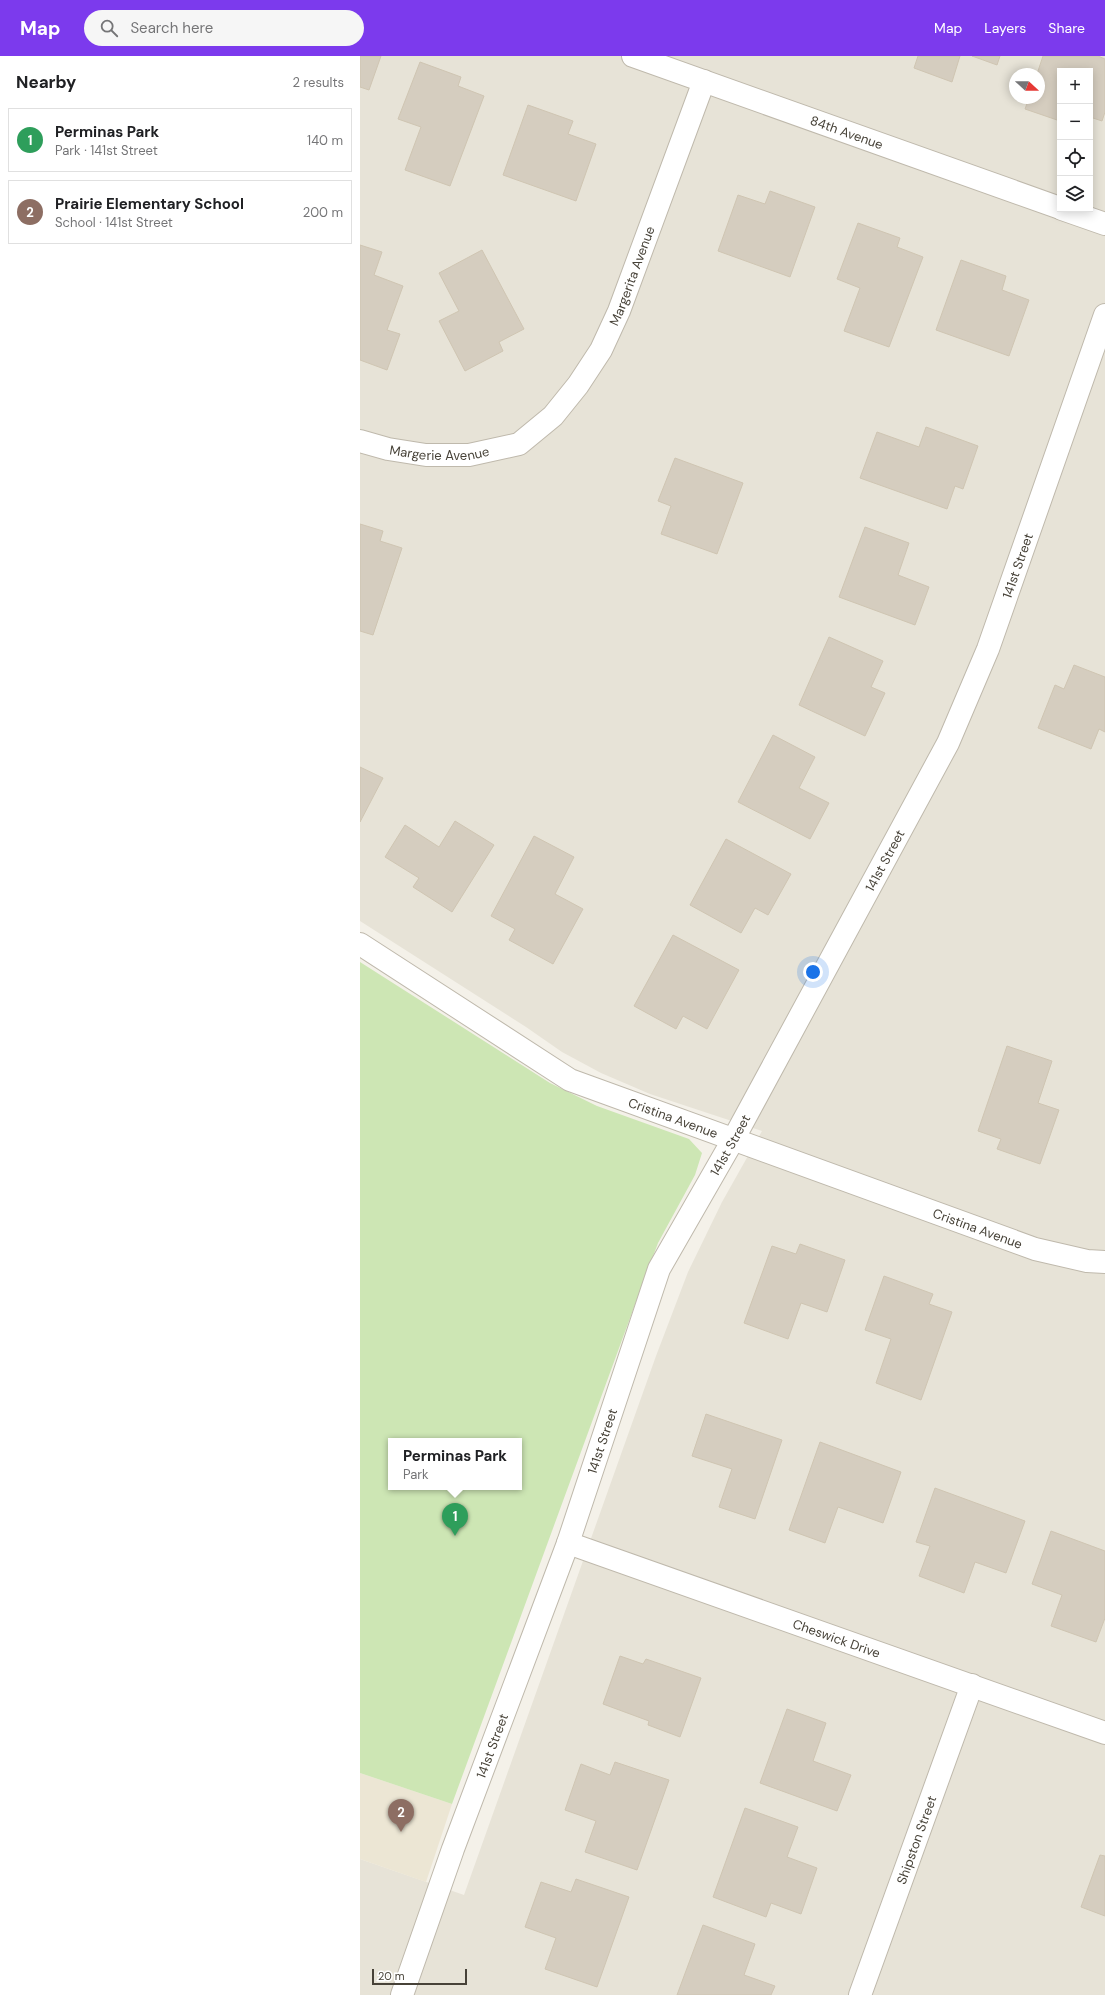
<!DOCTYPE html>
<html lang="en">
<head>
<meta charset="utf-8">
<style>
	:root { --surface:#fff; --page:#f6f6f6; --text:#202124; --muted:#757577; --line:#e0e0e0; --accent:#7c3aed }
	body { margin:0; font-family:"DM Sans",sans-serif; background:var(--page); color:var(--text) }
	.controls { position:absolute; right:12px; top:12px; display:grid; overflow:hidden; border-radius:0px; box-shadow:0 2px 10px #0003 }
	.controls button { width:36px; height:36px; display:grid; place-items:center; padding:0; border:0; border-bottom:1px solid var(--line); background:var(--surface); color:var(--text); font:20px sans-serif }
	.compass { position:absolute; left:649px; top:12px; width:36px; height:36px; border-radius:50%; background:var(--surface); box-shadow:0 2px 10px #0003; rotate:111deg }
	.scale { position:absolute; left:12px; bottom:10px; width:95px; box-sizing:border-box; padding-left:4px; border:2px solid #474238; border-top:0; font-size:11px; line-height:14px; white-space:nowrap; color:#474238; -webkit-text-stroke:3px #fff; paint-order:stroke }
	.you { position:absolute; left:453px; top:916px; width:14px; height:14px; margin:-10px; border:3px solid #fff; border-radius:50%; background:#1a73e8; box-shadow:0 0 0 6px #1a73e833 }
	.badge { display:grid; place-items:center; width:26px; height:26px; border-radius:50%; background:var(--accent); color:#fff; font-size:13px; font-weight:700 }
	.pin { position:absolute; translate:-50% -33px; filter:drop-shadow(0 1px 2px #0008) }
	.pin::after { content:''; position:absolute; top:21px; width:14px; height:12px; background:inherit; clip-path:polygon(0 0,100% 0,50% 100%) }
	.popup { position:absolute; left:28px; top:1382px; width:134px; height:52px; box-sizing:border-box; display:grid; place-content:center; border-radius:0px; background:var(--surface); filter:drop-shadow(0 1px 3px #0005); font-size:13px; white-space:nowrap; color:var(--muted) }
	.popup b { font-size:15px; color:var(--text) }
	.popup::after { content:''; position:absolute; left:50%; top:100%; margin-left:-8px; border:8px solid transparent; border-top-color:var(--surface) }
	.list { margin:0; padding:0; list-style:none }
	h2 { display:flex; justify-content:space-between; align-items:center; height:52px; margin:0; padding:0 16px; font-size:17px }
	h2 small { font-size:13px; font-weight:400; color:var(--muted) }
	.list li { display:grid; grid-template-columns:26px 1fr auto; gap:12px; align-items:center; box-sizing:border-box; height:64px; margin:0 8px 8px; padding:0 8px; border:1px solid var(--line); border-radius:0px }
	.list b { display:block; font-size:15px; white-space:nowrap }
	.list p { margin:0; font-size:13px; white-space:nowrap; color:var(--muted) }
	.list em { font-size:13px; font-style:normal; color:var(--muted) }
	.icon { flex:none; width:22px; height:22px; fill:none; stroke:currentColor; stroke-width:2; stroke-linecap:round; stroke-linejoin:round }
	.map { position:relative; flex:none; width:745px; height:1939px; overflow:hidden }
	header { display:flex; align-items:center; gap:24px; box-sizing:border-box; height:56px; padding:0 20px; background:var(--accent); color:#fff }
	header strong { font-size:19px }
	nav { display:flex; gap:22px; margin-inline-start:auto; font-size:14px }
	.search { width:280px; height:36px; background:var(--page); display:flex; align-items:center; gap:10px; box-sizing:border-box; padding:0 14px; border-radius:22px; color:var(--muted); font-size:15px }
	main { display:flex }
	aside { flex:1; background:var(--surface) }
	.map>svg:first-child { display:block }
</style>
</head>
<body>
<header>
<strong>Map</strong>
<div class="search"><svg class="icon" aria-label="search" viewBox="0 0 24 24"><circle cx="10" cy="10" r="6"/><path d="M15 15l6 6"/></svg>Search here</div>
<nav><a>Map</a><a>Layers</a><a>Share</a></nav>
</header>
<main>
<aside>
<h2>Nearby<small>2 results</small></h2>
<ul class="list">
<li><span class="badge" style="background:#2e9e5b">1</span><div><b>Perminas Park</b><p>Park · 141st Street</p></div><em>140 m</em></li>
<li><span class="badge" style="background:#8d6e63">2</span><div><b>Prairie Elementary School</b><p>School · 141st Street</p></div><em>200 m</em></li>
</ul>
</aside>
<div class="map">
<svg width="745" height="1939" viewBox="0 0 745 1939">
	<rect width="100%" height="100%" fill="#f4f1e9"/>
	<path fill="#e7e3d7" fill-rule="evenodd" d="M0 0H745V1939H0V1803L104 1839 296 1300 328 1216 362 1146 402 1075 290 1038 241 1017 202 996 166 971 0 865ZM700 15H730V153H700ZM655 18H679V42H655Z"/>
	<path fill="#ece6d4" d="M0 1717 92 1748 66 1826 0 1803Z"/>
	<path fill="#cde6b4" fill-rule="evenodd" d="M0 906 190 1027 237 1050 329 1083 342 1097 335 1119 298 1187 277 1243 92 1748 0 1717ZM31 1385H159V1431H31Z"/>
	<path fill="#d5cdbf" stroke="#cfc5b2" d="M0 0H21L9 34 0 31Z
		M558 0H600L592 26 554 12Z
		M612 0H640L637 9Z
		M683 0H738L745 3V56L742 65 730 61V15H700V65L665 53 669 42H679V18H677Z
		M60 6 101 21 98 30 124 40 90 130 45 114 61 71 38 63Z
		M168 49 213 65 208 78 236 88 216 145 143 119Z
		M410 135 455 151 430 221 358 195 378 139 405 148Z
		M498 167 540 182 537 191 563 201 529 291 484 275 500 232 477 223Z
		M0 189 22 196 14 219 43 230 27 274 40 278 27 314 0 304Z
		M122 194 164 273 139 286 143 295 105 315 79 265 99 255 79 217Z
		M601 204 646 220 642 234 669 244 649 300 576 274Z
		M566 371 618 390 603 433 595 430 587 453 500 422 517 376 559 391Z
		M315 402 383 427 357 498 301 478 311 450 298 445Z
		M0 468 23 475 20 485 42 492 13 579 0 575Z
		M505 471 549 487 538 519 569 531 555 569 479 541Z
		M469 581 523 605 511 631 525 637 505 680 439 649Z
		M714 609 745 621V676L739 673 731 693 678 672 695 629 704 633Z
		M413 679 455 701 439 732 469 747 450 783 378 746Z
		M0 711 23 722 0 766Z
		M95 765 134 789 92 856 53 831 59 822 25 801 45 769 79 791Z
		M174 780 214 801 195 838 223 853 193 908 149 884 155 873 131 860Z
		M366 783 431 818 408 859 395 852 381 877 330 849Z
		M313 879 379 914 347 973 323 960 316 973 274 950Z
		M647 990 692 1005 678 1047 699 1054 680 1108 637 1093 641 1083 618 1075Z
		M440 1188 485 1204 467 1256 441 1247 428 1283 384 1267 412 1190 436 1198Z
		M524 1220 573 1238 569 1248 592 1256 561 1344 516 1327 531 1283 505 1274Z
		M346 1358 422 1384 395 1463 359 1451 372 1413 332 1400Z
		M460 1386 541 1416 523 1467 478 1451 465 1487 429 1474Z
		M575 1432 665 1465 646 1517 615 1506 604 1537 559 1520 570 1490 556 1486Z
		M691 1475 745 1495V1562L736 1586 691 1570 702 1539 672 1528Z
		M260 1600 283 1608 286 1603 341 1622 320 1681 288 1669 289 1665 243 1648Z
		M427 1653 466 1667 453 1705 491 1719 477 1755 400 1727Z
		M255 1706 309 1724 277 1814 225 1796 236 1765 205 1754 221 1708 250 1719Z
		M385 1752 438 1771 427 1801 457 1812 441 1858 411 1847 406 1861 353 1841Z
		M740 1799 745 1800V1860L721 1851Z
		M216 1823 269 1841 237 1931 185 1913 196 1882 165 1871 181 1826 211 1836Z
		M343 1869 395 1888 384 1919 415 1930 411 1939H317Z"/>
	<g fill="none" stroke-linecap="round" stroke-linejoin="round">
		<g stroke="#bfb9ac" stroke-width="24">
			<g id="street">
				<path id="s1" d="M273 0 700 152"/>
				<path d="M702 153 745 168"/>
				<path id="s2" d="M0 385 28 393 66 399H109L159 388 193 360 218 329 241 294 259 255 344 25"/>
				<path id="s3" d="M0 888 210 1024 675 1193 727 1205 745 1206"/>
				<path id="s4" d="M208 1487 745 1677"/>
				<path id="s5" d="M42 1939 93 1793 208 1487 299 1213 373 1084 588 687 628 593 745 259"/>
				<path id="s6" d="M500 1939 612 1629"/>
			</g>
		</g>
		<use href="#street" stroke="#fff" stroke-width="22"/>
	</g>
	<g text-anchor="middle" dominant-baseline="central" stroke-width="3" stroke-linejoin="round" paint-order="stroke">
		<g font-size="13" fill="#474238" stroke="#fff">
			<text stroke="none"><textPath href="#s1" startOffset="227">84th Avenue</textPath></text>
			<text stroke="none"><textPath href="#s2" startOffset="368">Margerita Avenue</textPath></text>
			<text stroke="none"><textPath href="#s2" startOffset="81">Margerie Avenue</textPath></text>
			<text stroke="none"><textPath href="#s5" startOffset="1561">141st Street</textPath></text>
			<text stroke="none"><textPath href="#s5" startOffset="1237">141st Street</textPath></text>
			<text stroke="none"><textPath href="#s3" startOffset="360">Cristina Avenue</textPath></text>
			<text stroke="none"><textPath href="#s5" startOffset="913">141st Street</textPath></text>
			<text stroke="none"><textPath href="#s3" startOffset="684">Cristina Avenue</textPath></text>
			<text stroke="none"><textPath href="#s5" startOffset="589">141st Street</textPath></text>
			<text stroke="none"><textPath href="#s4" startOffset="285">Cheswick Drive</textPath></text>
			<text stroke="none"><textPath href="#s5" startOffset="265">141st Street</textPath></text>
			<text stroke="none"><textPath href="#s6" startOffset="165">Shipston Street</textPath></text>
		</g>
	</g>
</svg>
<div class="controls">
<button>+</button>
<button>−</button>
<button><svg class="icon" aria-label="locate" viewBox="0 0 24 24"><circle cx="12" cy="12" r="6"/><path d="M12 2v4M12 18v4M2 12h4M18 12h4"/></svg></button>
<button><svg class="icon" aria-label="layers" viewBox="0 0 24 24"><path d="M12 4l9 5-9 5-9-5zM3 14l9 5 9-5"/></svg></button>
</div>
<svg class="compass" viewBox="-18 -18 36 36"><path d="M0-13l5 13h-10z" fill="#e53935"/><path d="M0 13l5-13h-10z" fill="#757577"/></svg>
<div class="scale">20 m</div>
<div class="you"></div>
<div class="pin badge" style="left:95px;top:1480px;background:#2e9e5b">1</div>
<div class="popup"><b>Perminas Park</b>Park</div>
<div class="pin badge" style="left:41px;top:1776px;background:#8d6e63">2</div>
</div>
</main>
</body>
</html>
